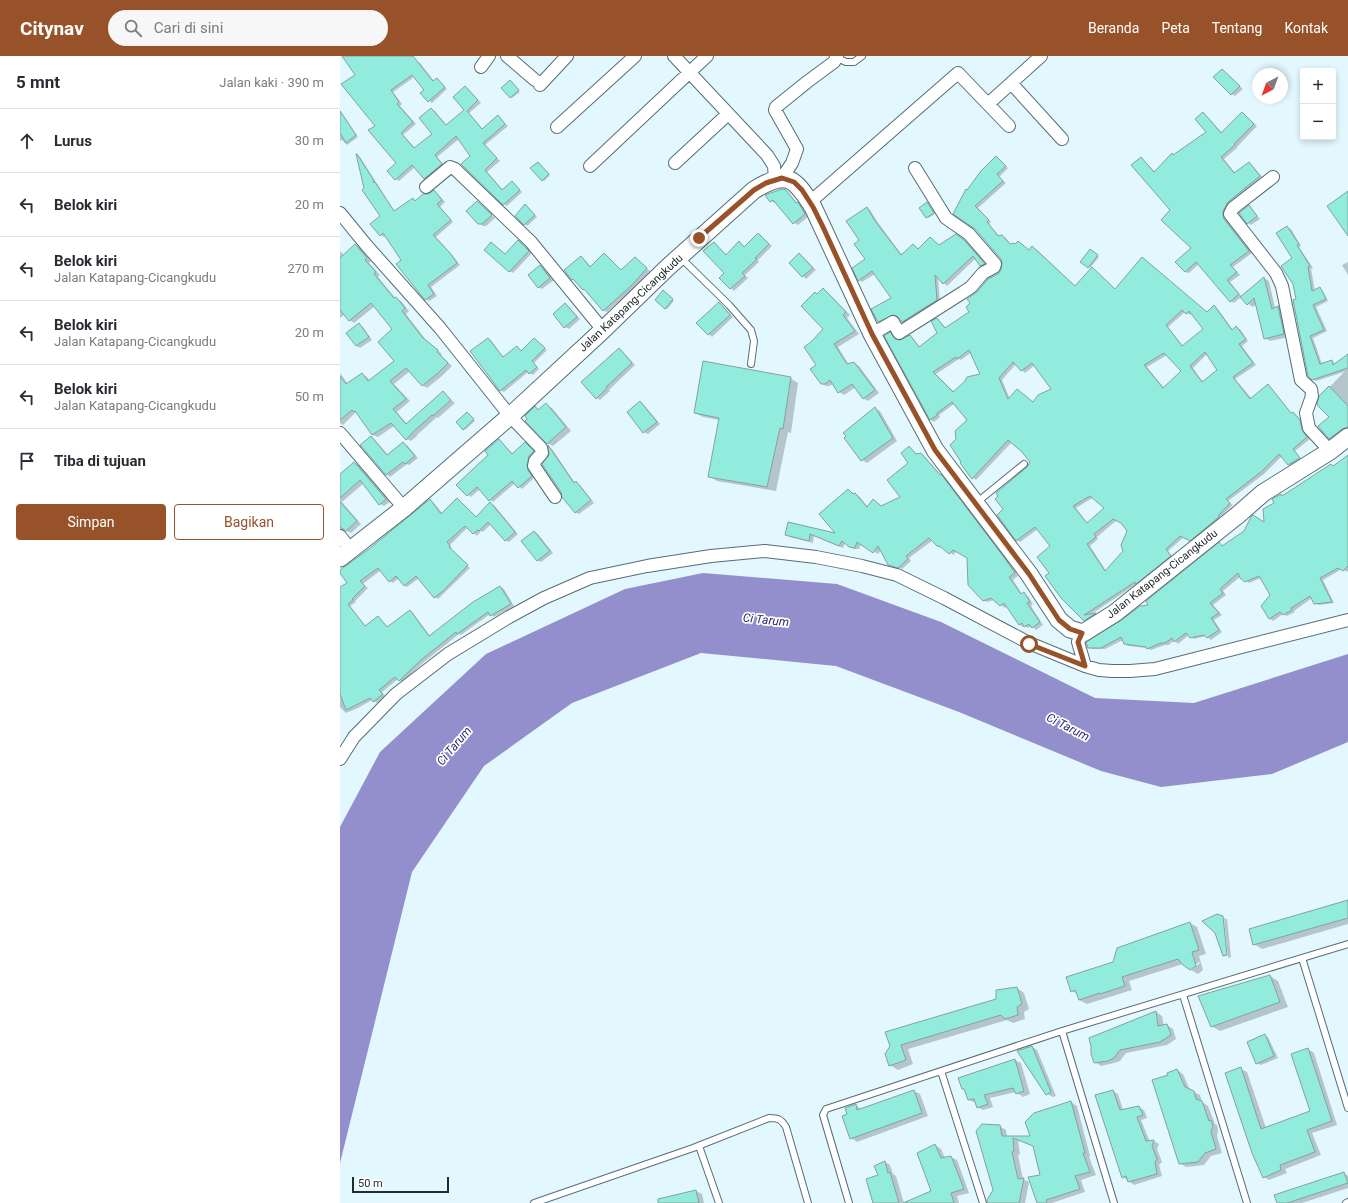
<!DOCTYPE html>
<html lang="id">
<head>
<meta charset="utf-8">
<style>
	:root { --surface:#fff; --page:#f7f7f7; --text:#2b2b33; --muted:#7c7c81; --line:#e1e1e2; --accent:#98522a }
	body { margin:0; font-family:Roboto,sans-serif; background:var(--page); color:var(--text) }
	.controls { position:absolute; right:12px; top:12px; display:grid; overflow:hidden; border-radius:4px; box-shadow:0 2px 6px #0003 }
	.controls button { width:36px; height:36px; display:grid; place-items:center; padding:0; border:0; border-bottom:1px solid var(--line); background:var(--surface); color:var(--text); font:20px sans-serif }
	.compass { position:absolute; left:912px; top:12px; width:36px; height:36px; border-radius:50%; background:var(--surface); box-shadow:0 2px 6px #0003; rotate:221deg }
	.scale { position:absolute; left:12px; bottom:10px; width:97px; box-sizing:border-box; padding-left:4px; border:2px solid #212c2f; border-top:0; font-size:11px; line-height:14px; white-space:nowrap; color:#212c2f; -webkit-text-stroke:3px #fff; paint-order:stroke }
	.stop { position:absolute; width:12px; height:12px; margin:-9px; border:3px solid #98522a; border-radius:50%; background:#fff }
	.stop.end { background:#98522a; border-color:#fff; box-shadow:0 1px 4px #0008 }
	.list { margin:0; padding:0; list-style:none }
	h2 { display:flex; justify-content:space-between; align-items:center; height:52px; margin:0; padding:0 16px; font-size:17px }
	h2 small { font-size:13px; font-weight:400; color:var(--muted) }
	.list li { display:grid; grid-template-columns:26px 1fr auto; gap:12px; align-items:center; box-sizing:border-box; height:64px; padding:0 16px; border-top:1px solid var(--line) }
	.list b { display:block; font-size:15px; white-space:nowrap }
	.list p { margin:0; font-size:13px; white-space:nowrap; color:var(--muted) }
	.list em { font-size:13px; font-style:normal; color:var(--muted) }
	.actions { display:flex; gap:8px; padding:12px 16px }
	.actions a { flex:1; padding:9px 0; border:1px solid var(--accent); border-radius:4px; text-align:center; font-size:14px; color:var(--accent) }
	.actions .main { background:var(--accent); color:#fff }
	.icon { flex:none; width:22px; height:22px; fill:none; stroke:currentColor; stroke-width:2; stroke-linecap:round; stroke-linejoin:round }
	.map { position:relative; flex:none; width:1008px; height:1147px; overflow:hidden }
	header { display:flex; align-items:center; gap:24px; box-sizing:border-box; height:56px; padding:0 20px; background:var(--accent); color:#fff }
	header strong { font-size:19px }
	nav { display:flex; gap:22px; margin-inline-start:auto; font-size:14px }
	.search { width:280px; height:36px; background:var(--page); display:flex; align-items:center; gap:10px; box-sizing:border-box; padding:0 14px; border-radius:22px; color:var(--muted); font-size:15px }
	main { display:flex }
	aside { flex:1; background:var(--surface) }
	.map>svg:first-child { display:block }
</style>
</head>
<body>
<header>
<strong>Citynav</strong>
<div class="search"><svg class="icon" aria-label="search" viewBox="0 0 24 24"><circle cx="10" cy="10" r="6"/><path d="M15 15l6 6"/></svg>Cari di sini</div>
<nav><a>Beranda</a><a>Peta</a><a>Tentang</a><a>Kontak</a></nav>
</header>
<main>
<aside>
<h2>5 mnt<small>Jalan kaki · 390 m</small></h2>
<ul class="list">
<li><svg class="icon" aria-label="ahead" viewBox="0 0 24 24"><path d="M12 20V5M6 11l6-6 6 6"/></svg><div><b>Lurus</b></div><em>30 m</em></li>
<li><svg class="icon" aria-label="left" viewBox="0 0 24 24"><path d="M17 20v-9H6M10 6l-5 5 5 5"/></svg><div><b>Belok kiri</b></div><em>20 m</em></li>
<li><svg class="icon" aria-label="left" viewBox="0 0 24 24"><path d="M17 20v-9H6M10 6l-5 5 5 5"/></svg><div><b>Belok kiri</b><p>Jalan Katapang-Cicangkudu</p></div><em>270 m</em></li>
<li><svg class="icon" aria-label="left" viewBox="0 0 24 24"><path d="M17 20v-9H6M10 6l-5 5 5 5"/></svg><div><b>Belok kiri</b><p>Jalan Katapang-Cicangkudu</p></div><em>20 m</em></li>
<li><svg class="icon" aria-label="left" viewBox="0 0 24 24"><path d="M17 20v-9H6M10 6l-5 5 5 5"/></svg><div><b>Belok kiri</b><p>Jalan Katapang-Cicangkudu</p></div><em>50 m</em></li>
<li><svg class="icon" aria-label="arrive" viewBox="0 0 24 24"><path d="M6 21V4h12l-3 4 3 4H6"/></svg><div><b>Tiba di tujuan</b></div></li>
</ul>
<div class="actions"><a class="main">Simpan</a><a>Bagikan</a></div>
</aside>
<div class="map">
<svg width="1008" height="1147" viewBox="0 0 1008 1147">
	<rect width="100%" height="100%" fill="#e2f8fe"/>
	<path fill="#928fcc" d="M363 517 497 528 601 566 755 642 854 647 1008 598V686L932 718 821 731 761 715 619 656 496 610 361 597 232 647 144 710 72 816 0 1107V771L40 696 146 598 285 533Z"/>
	<path fill="#0003" fill-rule="evenodd" d="M3 0H60L76 5 80 7 94 25 97 23 107 33 92 47 81 37 85 34 70 15 69 16 73 22 53 36 62 48 60 50 76 68 63 79 75 92 93 78 91 53 95 55 107 70 125 54V31L128 33 141 47 129 57 143 74 158 61 168 70 145 89 160 105 147 116 163 134 172 126 182 136 167 150 164 148 119 83 97 101 105 110 88 124 75 111 59 125 56 123 48 115 57 107 36 70 17 19Z
		M882 14 903 33 895 40 892 38Z
		M171 26 180 36 172 42 162 32Z
		M0 54 18 81 7 89 2 84 0 85Z
		M903 57 917 70 897 91H898L884 103 895 117 909 107 912 109 923 122 886 162 912 197 893 211 900 219 890 226 902 241 924 222 929 225 935 252 938 251 943 254 949 281 930 285 925 282 916 248 913 251 908 248 901 241 894 247 890 245 859 208 849 217 845 216 852 192 801 102 815 116 834 100 868 76 863 58 866 59 882 77Z
		M17 99 20 101 55 156 73 143 76 145 94 135 97 137 105 146 100 151 113 166 96 181 113 200 120 209 91 231 97 240 89 245 86 243 46 179 44 181 41 179V161L25 133Z
		M656 101 668 112 659 121 666 127 638 152 651 166 649 168 660 181 662 180 666 182 671 189 690 195 693 192 696 193 735 230 753 213 775 233 868 257 874 250 877 252 893 274 896 272 900 273 908 285 902 290 916 309 895 323 912 343 928 330 931 332 952 358 956 359 963 366 965 377 970 383 955 395 962 404 952 410 942 400 924 418 888 445 893 449 853 486 844 481 828 495 833 502 800 529 798 527 750 559 756 558 758 560 748 566 744 564 711 517V490L698 473 680 486 677 484 664 453 691 406 683 395 672 386 636 424 633 422 621 407 622 406 617 384 628 364 614 348 599 359 600 361 594 366 591 364 546 280 550 277 553 279 557 285H560L570 280 573 282 580 292 598 277 597 263 606 272 630 256 637 237 662 214 663 207 662 203 635 172 628 135ZM845 256 850 259 852 257 865 273 843 290 828 271ZM632 296 642 319 614 336 596 318 619 303 621 304ZM867 298 879 315 863 326 853 312ZM827 299 842 315 824 332 807 311ZM676 308 685 317 695 309 713 333 693 347 670 343 662 324ZM754 441 765 453 748 468 736 452ZM777 464 782 466 789 475 784 496 766 515 750 490 758 483 757 481Z
		M199 108 210 119 204 125 203 124Z
		M445 134 449 137 457 147 461 149 468 161 458 169 454 167 436 146 435 147 431 145Z
		M137 146 155 162 146 170H143L139 167Z
		M588 148 595 158 588 162 586 161Z
		M186 149 197 161 187 170 185 168Z
		M909 151 912 153 920 163 911 169 908 167Z
		M527 152 530 154 539 168 562 199 574 189 579 193 594 185 599 189 620 181 628 187 647 210 644 211 641 209 636 202 607 230 598 222 600 246 566 268 557 260 542 268 538 265 552 242 535 218 522 226 519 224 526 203 520 184Z
		M947 171 951 173 961 190 959 191 973 212 971 213 975 235 980 233 983 235 988 245 976 251 987 275 973 282 982 308 992 305 996 308 1008 300V372L993 384 990 382 991 361 980 341 1004 316 976 325 972 323 957 244 954 202Z
		M418 178 432 190 418 204 419 206 405 219 408 222 394 235 381 222 386 218 374 187 387 199 400 187 405 191Z
		M178 185 192 197 173 217 169 215 151 187 166 199Z
		M16 189 20 192 31 205 29 207 40 219 38 221 56 243 61 245 69 255 66 258 86 284 102 298 101 299 112 310 102 320 87 332 82 329 70 315 54 328 70 345 57 356 67 368 103 337 115 347 98 362 97 361 77 379V380L71 385 66 383 54 370 38 381 33 379 16 356 3 369 0 367V317L8 328 22 318 27 321 30 325 55 305 54 273 35 250 14 267 9 264 5 258 0 262V195L4 199Z
		M752 195 759 201 750 212 748 211Z
		M264 198 282 215 295 202 310 215 295 231 267 256 263 254 247 235 232 223 241 202 245 204 251 211Z
		M459 198 463 201 476 214 466 223 463 220Z
		M1008 206V219L1002 209Z
		M201 211 204 213 214 224 202 233 198 231Z
		M483 234 487 236 510 259 507 262 519 278 498 291 509 309 514 307 519 310 539 337 528 345 523 342 516 331 504 339 499 336 493 328 490 330H486L481 327 472 287 485 273 476 237 478 238Z
		M324 237 334 245 327 253 325 252Z
		M379 248 383 250 393 261 372 281 369 278Z
		M226 249 229 251 240 263 229 273 225 271Z
		M19 269 23 271 32 284 20 292 17 290 7 277Z
		M148 283 151 284 164 302 177 291 182 296 195 283 207 294 194 307 199 313 193 319 188 316 164 336 160 334Z
		M279 293 283 296 295 309 269 334 270 335 260 344 257 342Z
		M450 322 458 327 451 377 448 376 436 435 377 425 369 420 379 364 363 361 355 357Z
		M300 346 304 349 320 368 308 378 304 376Z
		M206 349 212 352 231 375 213 390 207 387 195 351 200 354Z
		M535 353 540 355 557 385 527 407 522 404Z
		M128 358 135 365 125 374 124 373Z
		M31 381 34 383 48 399 63 387 67 389 78 402 69 409 67 408 50 421 47 418Z
		M159 384 173 398 188 389 196 397 189 411 191 417 194 422 182 433 175 427 153 446 140 433 131 441 118 429 150 399Z
		M209 391 212 393 235 427 240 429 254 447 239 458 235 456 210 400Z
		M569 392 577 399H581L585 401 601 419 605 422 667 504 678 520 673 524 682 538 684 537 688 540 693 548 691 550 703 569 696 574 692 570 688 572 684 570 683 571 679 568 667 550 665 552 654 544 647 546 643 544 628 502 617 495 613 499 605 493 598 490 593 484 569 502 571 505 562 513 549 508 541 494 538 498 521 488 519 493H514L505 487 503 492 474 480 473 487 450 481 446 479 449 467 498 479 508 434 519 440 528 451 534 444 542 450 562 441 570 407Z
		M1008 401V515L1007 516 1002 513 983 524 994 547 979 549 975 547 972 542 954 555 955 556 947 560 943 558 933 565 930 563 922 550 932 539 921 522 909 527 901 520 883 535 886 539 873 549 882 559 874 564 882 576 871 584 866 580 854 583 849 579 838 588 834 584 829 589H825L811 594 807 592 788 590 785 587 783 584 765 593H752L748 591 810 550 880 488 883 490 925 468 941 439 943 440 991 409 994 410Z
		M15 407 19 409 50 446 44 450 40 448 24 427 2 446 21 468 11 477 4 474 0 476V419Z
		M90 444 93 446 103 458 120 445 137 461 151 448 154 449 178 478 169 486 165 484 151 468 143 476 141 475 137 480 128 471 110 489 112 492 111 493 130 512 98 543 95 541 79 522 67 531 64 529 59 522 53 527 50 525 41 514 23 528 28 532 15 545 16 546 10 550 26 571 38 561 48 571 70 555 73 557 90 580 160 531 164 533 174 550 154 561 150 558 121 579 119 578 84 606 62 626 58 623 42 636 45 640 37 647 32 644 18 652 6 657 0 651V532L9 527 0 515 29 494Z
		M195 476 198 478 213 497 201 506 197 504Z
		M1008 845V868L922 893 914 888Z
		M884 862 887 863 891 901 888 902Z
		M850 867 857 871 866 898 859 900 863 914 858 918 851 914 860 907 859 906 850 913 843 908 789 925 792 934 747 948 739 944 738 938 732 935 774 907Z
		M930 920 938 925 948 951 880 975 871 970Z
		M677 932 684 937 689 953 684 956 685 963 673 967 667 964 568 993 573 1008 558 1014 550 1009 551 990 657 944Z
		M816 956 822 960 824 970 827 969 833 973 836 983 827 989 786 997 780 1005 774 1007 761 1010 755 1006 750 982Z
		M925 979 928 981 938 1002 921 1009 917 1007Z
		M692 991 697 994 716 1040 713 1041 707 1038Z
		M968 993 974 997 997 1069 972 1077 981 1099 945 1113 947 1117 929 1124 924 1121 901 1013 907 1016 926 1072 971 1055Z
		M675 1004 681 1007 690 1038 683 1041 676 1036 650 1042 653 1051 643 1054 637 1051 636 1047 629 1044 625 1034 623 1033Z
		M837 1014 843 1018 850 1034 860 1039 862 1046 868 1050 875 1068 877 1069 878 1074 877 1080 882 1097 871 1100 864 1109 846 1111 840 1107 829 1019Z
		M574 1035 580 1038 588 1060 517 1086 511 1082 509 1058 516 1049 522 1054Z
		M773 1035 778 1038 783 1054 799 1051 804 1054 807 1062 801 1064 810 1086 814 1085 819 1088 817 1093 822 1106 819 1109 822 1120 794 1129 783 1121Z
		M731 1046 737 1050 750 1100 749 1101 756 1119 741 1124 745 1136 712 1147H698L701 1120 694 1090 678 1084 680 1098 678 1099 683 1123 689 1126 685 1147H649L654 1134 659 1070 666 1074 667 1081H692Z
		M595 1089 601 1093 605 1102 611 1101 617 1104 629 1137 617 1140 619 1147H565L592 1135Z
		M545 1106 550 1109 553 1118 556 1120 564 1147H534L539 1120Z
		M1004 1117 1008 1120V1132L962 1147H938Z
		M356 1135 362 1138 364 1147H337Z"/>
	<path fill="#92ecde" stroke="#86a19c" fill-rule="evenodd" d="M2 0H73L93 25 97 22 105 31 88 46 80 37 84 34 72 19 51 34 59 46 57 48 73 66 61 77 74 92 92 78 79 62 91 52 106 69 124 54 113 41 125 30 138 44 127 55 142 73 158 59 165 68 143 87 157 102 145 114 162 134 172 125 180 134 163 149 121 108 130 100 116 80 95 99 102 108 84 123 72 109 55 124 47 115 56 107 28 74 35 70 1 28 15 19Z
		M882 13 900 30 891 39 873 21Z
		M170 24 179 34 170 42 161 32Z
		M0 55 16 79 6 87 0 77Z
		M863 56 881 77 902 56 914 68 894 88 895 89 881 101 894 117 909 106 920 120 888 146 883 155V159L884 163 909 195 890 209 897 216 887 224 899 238 890 246 856 206 845 216 835 206 851 192 821 164 830 154 791 109 801 101 814 116 832 97 833 99 866 76 855 63Z
		M16 98H17L33 123 34 127 35 126 54 155 73 142 75 145 83 138H88L94 134 102 144 97 148 111 164 93 179 110 197 117 207 88 229 94 238 85 244 56 208 61 204 43 177 40 180 30 168 40 160 22 134 24 132Z
		M656 100 666 110 657 118 663 125 635 150 649 164 647 166 658 180 662 179 670 188 673 187 675 188 678 185 689 194 692 190 735 230 752 211 775 233 802 201 867 256 874 249 892 274 896 270 906 283 899 288 913 307 893 321 910 343 928 328 951 357 953 356 960 364 962 374 967 381 953 393 960 402 948 409 939 398 921 416 886 443 890 447 878 460 879 461 850 485 840 480 826 493 831 500 796 528 795 526 744 559 756 557 744 565 721 542 705 520 709 517 697 501 710 490 695 471 676 485 657 459 663 453 655 443 658 440 656 437 687 411 690 406 682 396 668 384 632 423 620 407 621 406 610 389 616 383 615 375 627 364 612 346 597 357V359L590 364 544 280 550 276 555 283 560 284 570 279 579 291 597 277 591 265 597 262 605 272 629 256 626 251 630 247 627 243 637 236 648 223 658 218 661 214 662 207 661 203 635 173 613 158 626 133 627 134 641 115ZM842 254 846 258 849 255 863 273 842 290 826 269ZM629 294 640 318 627 321 625 325 613 336 593 316 616 301 617 303ZM865 296 877 314 862 326 850 310ZM824 297 841 315 823 332 804 309ZM673 306 681 315 692 307 711 333 698 339 693 346 677 333 668 343 659 322ZM750 440 764 452 747 467 733 450ZM773 463 781 467 787 475 781 489 783 495 765 515 747 488 756 481 754 478Z
		M198 106 209 118 202 125 190 112Z
		M442 133 446 134 456 147 458 146 465 158 453 168 433 144 430 146 425 139Z
		M1008 135V180L987 150Z
		M137 145 152 159 142 168H138L126 155Z
		M587 146 594 157 586 162 579 152Z
		M185 148 195 159 184 169 175 160Z
		M909 149 917 160 907 168 899 157Z
		M527 151 535 165 561 199 573 188 578 193 590 181 599 189 616 178 624 184 645 208 640 210 633 200 603 228 595 219 597 244 562 266 557 260 553 259 538 266 531 253 551 242 532 215 518 225 512 212 525 203 514 188 519 184 506 165Z
		M947 170 959 188 957 189 970 210 968 211 972 235 980 231 986 243 973 249 984 274 970 280 980 308 992 304 993 309 1008 298V312L972 324 968 320 953 244 956 243 953 228 941 210 952 202 936 177Z
		M418 177 429 188 415 202 417 203 402 217 405 220 390 233 379 222 384 217 363 195 374 186 386 199 399 185 404 191Z
		M178 184 189 195 169 216 144 194 151 186 165 198Z
		M15 188 27 202 25 204 36 216 34 218 54 242 56 241 65 252 62 255 82 281 98 294 97 296 108 307 98 317 82 330 66 312 50 325 66 343 53 353 66 368 103 335 111 344 93 360 92 359 73 376 66 384 51 367 32 379 15 355 14 356 12 354 0 364V320L6 328 22 317 28 325 54 305 38 286 52 273 31 247 9 265 0 254V202Z
		M750 193 758 199 748 212 740 206Z
		M264 197 281 214 295 201 307 212 292 229 263 255 244 233 243 234 233 223 232 224 224 214 241 200 250 211Z
		M459 197 473 212 462 221 449 207Z
		M200 209 210 222 198 232 188 219Z
		M924 221 932 253 938 250 944 278 924 283 914 242 907 249 900 241Z
		M483 232 506 256 503 259 515 275 494 288 507 308 514 306 535 334 523 343 512 328 498 337 490 324 485 328H481L470 313 476 309 464 291 471 286 483 273 461 250 475 236 477 238Z
		M323 234 333 243 325 253 315 244Z
		M379 246 390 259 368 279 356 267Z
		M225 247 237 261 224 272 213 258Z
		M19 267 29 281 16 290 6 277Z
		M148 282 163 301 177 290 181 295 194 282 205 292 192 305 197 311 189 318 186 314 160 335 130 295Z
		M279 292 292 307 266 331 267 332 256 343 241 326Z
		M363 305 451 321 443 373 440 372 427 431 368 421 379 362 354 357Z
		M989 330 1008 350V371L1002 373 989 383 978 370 989 361 977 349 979 340Z
		M300 345 317 366 303 377 287 356Z
		M206 347 226 371 207 388 185 365 187 363 185 360 195 350 198 354Z
		M535 351 553 382 521 405 504 382 506 380 503 377Z
		M127 356 134 363 123 374 116 366Z
		M31 380 46 398 47 399 63 386 75 400 65 408 63 406 46 419 20 389Z
		M159 383 172 398 185 386 194 395 189 400 187 409 188 414 192 420 178 432 172 425 149 445 137 431 127 440 116 429 148 399 145 395Z
		M208 389 234 427 236 425 251 444 235 457 222 441 221 436 202 408 209 399Z
		M569 390 576 398 581 397 600 419 601 418 663 500 675 517 669 521 681 538 684 536 690 546 687 547 700 566 692 572 689 568 684 571 682 567 679 569 664 547 660 550 651 542 643 545 628 529 627 502 613 494 609 498 601 491 597 490 589 482 566 500 568 503 558 512 548 509 538 490 533 497 517 486 515 492 509 491 502 485 499 490 470 478 469 485 445 479 448 466 495 477 479 458 508 433 513 438 515 437 527 451 533 443 541 450 560 441 547 424 568 407 561 397Z
		M1008 399V510L1003 515 998 512 980 522 992 546 974 548 970 540 951 552 952 554 943 559 940 556 929 563 921 550 930 539 919 520 905 526 900 522 898 517 880 533 883 537 870 547 879 557 871 562 879 574 867 582 864 579 850 582 846 577 834 586 832 582 825 587H821L807 593 806 591 784 588 781 581 761 592H748L746 586 780 565 800 550 808 549 806 545 879 486 882 490 904 475 911 461 913 459 924 466 923 453 934 447 932 443 941 438 942 440 991 408 993 410Z
		M14 406 46 443 39 449 20 424 0 442V418Z
		M117 442 136 461 150 446 175 476 165 485 148 466 139 475 138 474 133 478 125 470 107 486 110 490 109 491 128 509 103 535 94 542 76 520 64 530 56 520 49 526 38 512 20 525 25 530 12 543 13 544 8 548 25 570 38 560 47 571 70 554 89 580 133 546 160 530 171 548 150 560 148 556 117 578 116 576 81 604 59 625 55 621 39 634 43 638 33 646 30 642 6 654 0 638V531L7 527 0 517V514L29 493 90 443 101 458Z
		M0 446 17 465 6 475 0 471Z
		M194 475 210 495 197 505 181 485Z
		M1008 844V862L913 889 909 873Z
		M877 858 883 860 887 899 883 900 875 877 862 865Z
		M850 866 859 894 852 896 856 910 850 914 843 909 838 903 782 921 785 930 760 938V937L739 944 735 934 731 936 726 921 773 906 777 892Z
		M930 919 940 946 871 971 858 940Z
		M677 931 682 948 677 951 678 959 665 963 661 959 561 989 566 1004 549 1010 545 998 550 990 545 976 656 943V934Z
		M816 955 818 970 827 968 831 979 820 986 780 994 774 1002 768 1005 754 1007 751 998V991L749 982Z
		M925 978 934 1000 916 1008 907 986Z
		M692 990 711 1036 706 1039 677 995Z
		M968 992 992 1065 967 1074 975 1096 940 1109 941 1114 923 1122 912 1097 885 1017 901 1011 921 1073 970 1055 951 998Z
		M675 1003 684 1035 676 1038 673 1032 644 1039 648 1048 637 1052 634 1043 628 1044 624 1033H622L618 1022Z
		M837 1013 845 1031 854 1035 856 1043 862 1045 869 1065 871 1064 873 1070 871 1076 876 1093 865 1097 858 1106 839 1108 812 1024 828 1019 827 1017Z
		M574 1034 582 1057 510 1083 502 1060 507 1058 505 1052 516 1048 517 1054Z
		M773 1034 780 1054 799 1050 803 1059 797 1061 806 1085 814 1084 812 1090 817 1103 815 1106 817 1118 788 1126 786 1120 782 1122 755 1039Z
		M731 1045 745 1097H743L750 1116 735 1120 740 1133 706 1144 707 1147H697L688 1121 700 1119 693 1090 673 1082 674 1095 672 1096 678 1123 684 1122 679 1147H647V1144L653 1134 636 1075 642 1068 660 1069 662 1080H690L685 1066 694 1057Z
		M595 1088 601 1102 611 1100 624 1133 611 1137 614 1147H563L591 1135 577 1097Z
		M545 1105 548 1117 550 1116 559 1147H533L526 1123 538 1119 534 1110Z
		M1004 1116 1008 1127 947 1147H937L934 1139Z
		M356 1134 359 1147H318V1143Z"/>
	<g fill="none" stroke-linecap="round" stroke-linejoin="round">
		<g stroke="#556d75" stroke-width="8">
			<path id="lane" d="M497 2 506 6H514L522 0
				M340 201 389 249 411 274 414 285 411 308
				M636 447 684 408
				M962 902 1008 1052
				M843 939 907 1147
				M722 975 774 1147
				M601 1015 643 1147
				M359 1090 379 1147
				M194 1147 353 1092 429 1062C438 1062 441 1063 446 1071L468 1147
				M509 1147 483 1059 486 1053 722 975 1008 888
				M1006 1147 1008 1146"/>
		</g>
		<g stroke="#556d75" stroke-width="14">
			<path id="street" d="M167 0 195 24
				M334 0 427 99 434 110 435 123
				M141 11 149 0
				M671 27 722 83
				M200 29 227 0
				M648 48 701 0
				M217 71 295 0
				M335 107 388 58
				M250 110 367 0
				M933 121 893 152 890 158 936 217 942 230 961 324 971 333 972 340 966 357 969 372 990 395
				M442 122 452 107 457 93 435 54 436 51 467 26 494 6 497 0
				M86 131 110 111 115 113 191 186 263 274
				M470 146 618 17 669 70
				M0 157 27 190 100 272 170 360 201 392 202 397 195 405 194 410 215 441
				M532 278 553 266 559 277 622 237 631 231 643 217 654 211 655 208 629 178 606 162 575 112
				M0 377 64 452
				M0 480 10 493
				M743 577 738 586 745 610
				M0 703 14 681 56 638 108 598 169 561 204 542 250 522 307 510 371 500 425 495 476 501 522 510 557 519 604 542 689 587 745 610 759 614 772 615H790L815 613 1008 564"/>
		</g>
		<g stroke="#556d75" stroke-width="19">
			<path id="secondary" d="M0 502 64 452 170 360 263 274 327 212 414 134C447 114 454 121 473 151L532 278 595 394 689 518 719 564 730 573 743 577 775 557 899 458 923 437 990 395 1008 381"/>
		</g>
		<use href="#lane" stroke="#fff" stroke-width="6"/>
		<use href="#street" stroke="#fff" stroke-width="12"/>
		<use href="#secondary" stroke="#fff" stroke-width="17"/>
	</g>
	<g fill="none" stroke-linecap="round" stroke-linejoin="round">
		<path stroke="#98522a" stroke-width="5" d="M359 182 414 134 426 127 442 122 454 126 462 134 473 151 483 171 532 278 595 394 689 518 719 564 730 573 742 577 738 586 745 610 689 588"/>
	</g>
	<g text-anchor="middle" dominant-baseline="central" stroke-width="3.5" stroke-linejoin="round" paint-order="stroke">
		<g font-size="11" fill="#212c2f" stroke="#fff">
			<text transform="translate(291 247) rotate(-43)">Jalan Katapang-Cicangkudu</text>
			<text transform="translate(822 518) rotate(-38)">Jalan Katapang-Cicangkudu</text>
		</g>
		<g font-size="12" font-style="italic" fill="#31256d" stroke="#fff">
			<text transform="translate(426 564) rotate(6)">Ci Tarum</text>
			<text transform="translate(728 671) rotate(27)">Ci Tarum</text>
			<text transform="translate(114 690) rotate(-50)">Ci Tarum</text>
		</g>
	</g>
</svg>
<div class="controls">
<button>+</button>
<button>−</button>
</div>
<svg class="compass" viewBox="-18 -18 36 36"><path d="M0-13l5 13h-10z" fill="#e53935"/><path d="M0 13l5-13h-10z" fill="#7c7c81"/></svg>
<div class="scale">50 m</div>
<div class="stop" style="left:689px;top:588px"></div>
<div class="stop end" style="left:359px;top:182px"></div>
</div>
</main>
</body>
</html>
